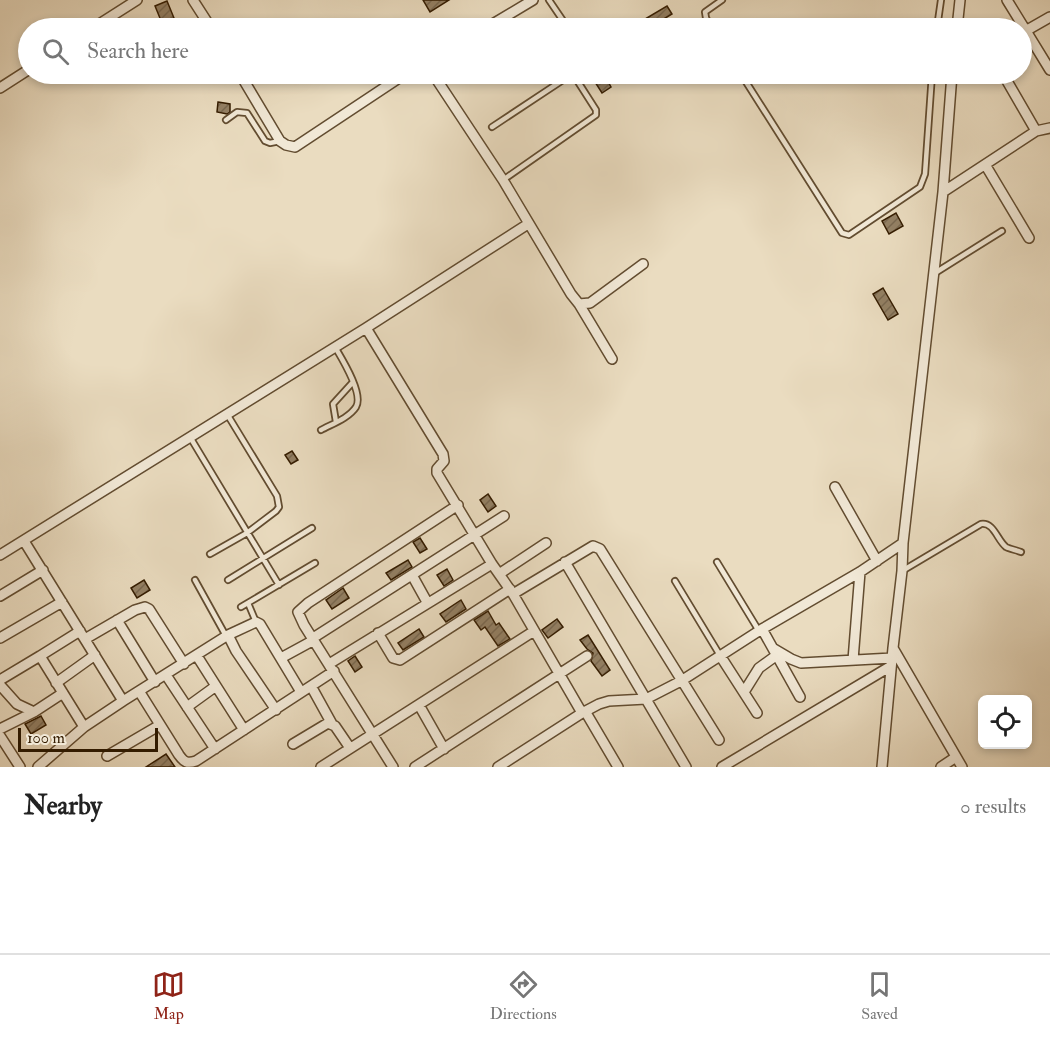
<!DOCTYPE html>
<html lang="en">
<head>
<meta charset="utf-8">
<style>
	:root { --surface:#fff; --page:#f6f6f6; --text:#222; --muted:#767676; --line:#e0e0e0; --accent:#8f2418 }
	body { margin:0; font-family:"IM FELL Double Pica",serif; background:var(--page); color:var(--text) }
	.controls { position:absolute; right:18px; bottom:18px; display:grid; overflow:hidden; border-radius:9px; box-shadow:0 3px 9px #0003 }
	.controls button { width:54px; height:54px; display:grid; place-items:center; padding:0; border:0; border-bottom:2px solid var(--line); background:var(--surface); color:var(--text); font:30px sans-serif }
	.scale { position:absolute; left:18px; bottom:15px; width:140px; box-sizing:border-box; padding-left:6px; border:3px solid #341c00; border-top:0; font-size:16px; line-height:21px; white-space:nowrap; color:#341c00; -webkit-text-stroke:4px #f1e8d6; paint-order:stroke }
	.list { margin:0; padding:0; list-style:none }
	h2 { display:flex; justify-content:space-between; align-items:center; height:78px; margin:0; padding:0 24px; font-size:26px }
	h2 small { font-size:20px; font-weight:400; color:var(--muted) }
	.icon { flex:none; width:33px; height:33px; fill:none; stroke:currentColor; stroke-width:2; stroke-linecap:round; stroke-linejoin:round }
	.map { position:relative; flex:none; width:1050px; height:767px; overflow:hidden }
	.search { position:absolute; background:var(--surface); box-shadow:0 3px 9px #0003; left:18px; right:18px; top:18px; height:66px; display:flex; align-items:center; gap:15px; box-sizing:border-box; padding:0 21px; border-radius:33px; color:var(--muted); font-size:22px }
	.sheet { height:186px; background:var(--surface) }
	nav { display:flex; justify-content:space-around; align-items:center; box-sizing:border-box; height:84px; border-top:2px solid var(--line); background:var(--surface); font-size:16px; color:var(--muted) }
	nav a { display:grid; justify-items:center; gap:3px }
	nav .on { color:var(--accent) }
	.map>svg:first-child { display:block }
</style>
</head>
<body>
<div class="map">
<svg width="1050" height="767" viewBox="0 0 1050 767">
	<defs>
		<pattern id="building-hatch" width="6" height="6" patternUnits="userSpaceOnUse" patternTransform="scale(1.5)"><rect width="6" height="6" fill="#938064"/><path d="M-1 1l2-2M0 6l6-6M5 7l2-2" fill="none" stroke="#796850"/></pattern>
	</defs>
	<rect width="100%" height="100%" fill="#eadcc0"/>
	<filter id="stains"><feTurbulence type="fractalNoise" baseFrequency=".00333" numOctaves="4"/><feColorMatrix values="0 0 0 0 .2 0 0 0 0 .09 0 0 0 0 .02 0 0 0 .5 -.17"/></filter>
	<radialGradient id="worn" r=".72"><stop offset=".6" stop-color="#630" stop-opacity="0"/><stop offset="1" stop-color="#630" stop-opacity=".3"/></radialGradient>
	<path fill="url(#building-hatch)" stroke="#341c00" stroke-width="1.5" d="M423 0H449L430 12Z
		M167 1 174 18 162 23 155 6Z
		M667 6 672 14 649 28H644L640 22Z
		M605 76 611 87 602 93 595 82Z
		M218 102 230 104V112L227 114 217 112Z
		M896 213 903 226 889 234 882 221Z
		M883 288 898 314 888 320 873 294Z
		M292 451 298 460 291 464 285 455Z
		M488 494 496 506 488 512 480 500Z
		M420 538 427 549 420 553 413 542Z
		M408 560 412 567 391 580 386 573Z
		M447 569 453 580 444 586 437 575Z
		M144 580 150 590 137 598 131 588Z
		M343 588 349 598 332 609 326 600Z
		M461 600 466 609 446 622 440 614Z
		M488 611 496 625 499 623 510 639 498 646 485 627 481 630 474 620Z
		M557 619 563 627 548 638 542 630Z
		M419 629 424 637 403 650 398 643Z
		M588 635 610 670 602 676 591 661 593 653 587 649 580 640Z
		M355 656 362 667 355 672 348 661Z
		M41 716 46 725 31 734 25 724Z
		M166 754 175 767H146Z"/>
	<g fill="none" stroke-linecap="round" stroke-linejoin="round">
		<g stroke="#624c30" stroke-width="8">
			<path id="service" d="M549 0 568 28
				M712 28 706 18 705 12 722 0
				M937 28 941 0
				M741 74 842 233 849 235 920 187 925 174 932 74
				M226 120 237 112 247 113 265 141 270 143 280 141
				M492 127 572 74
				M503 180 596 115V110L573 74
				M935 273 1002 231
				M336 422 333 404 353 382
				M321 430C332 424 349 418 356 407 364 394 342 359 335 347
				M190 437 279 585
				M210 554 247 533 276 511 279 507 277 496 227 414
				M717 562 759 631
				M902 571 981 524C994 522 997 540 1006 547 1010 549 1016 550 1021 552
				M195 580 226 636
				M228 580 312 528
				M675 581 721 657
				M248 603 256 622
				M241 607 315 563"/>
		</g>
		<g stroke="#624c30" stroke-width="12">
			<path id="minor" d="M193 0 211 28
				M1007 0 1050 70
				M93 28 137 0
				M486 28 533 0
				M957 28 960 0
				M1022 33 1050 17
				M240 74 280 141 286 145 295 147 405 74
				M433 74 503 180 571 294 579 304 590 303 643 264
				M1003 74 1036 131
				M0 88 28 70
				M986 166 1029 238
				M943 192 1036 131 1050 128
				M579 304 612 359
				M366 328 443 454 444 461 437 469V473L492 564 513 594 582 713
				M835 487 877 561
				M24 541 123 701 228 635 236 651 276 710
				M0 555 366 328 528 224
				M565 562 686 767
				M499 574 546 543
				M412 575 427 602
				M513 594 593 546 600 549 719 740
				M0 596 43 570
				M117 620 155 682
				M762 629 800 697
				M378 633 393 658 400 660 510 589
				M228 635 256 622 260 624 301 692
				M0 638 62 602
				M313 638 504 516
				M85 639 135 610 145 607 149 609 184 664
				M893 648 962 767
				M774 649 791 659 801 663 892 658
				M40 656 80 631
				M197 656 244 730
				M721 657 757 713
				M281 658 314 640
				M853 660 860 572
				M329 664 492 564
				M166 675 215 749
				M0 680 40 656 84 727
				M56 683 95 655
				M0 685 17 704 34 712
				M311 686 332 724
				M139 691 179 755C184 762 187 764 196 761L334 671
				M744 692 759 668 777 655
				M419 705 444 749
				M187 707 216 686
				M585 711 618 767
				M0 729 34 712 63 693
				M0 736 20 767
				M293 744 328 723 335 726 350 748
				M107 756 160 725
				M38 767 84 727 123 701
				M321 767 534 631
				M393 767 304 625 298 612 308 603 458 505
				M415 767 587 656
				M498 767 582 713 599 704 609 701 646 699 681 681 762 629 860 572 903 543
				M722 767 891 666
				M882 767 893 648 902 571 903 543 943 192 952 74
				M941 767 956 757"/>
		</g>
		<use href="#service" stroke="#f1e8d6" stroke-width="4.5"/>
		<use href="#minor" stroke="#f1e8d6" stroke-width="9"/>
	</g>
	<rect width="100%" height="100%" filter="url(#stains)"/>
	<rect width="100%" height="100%" fill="url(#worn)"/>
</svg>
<div class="controls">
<button><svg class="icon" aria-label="locate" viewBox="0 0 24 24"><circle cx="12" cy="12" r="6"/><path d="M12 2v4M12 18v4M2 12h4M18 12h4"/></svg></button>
</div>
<div class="scale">100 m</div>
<div class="search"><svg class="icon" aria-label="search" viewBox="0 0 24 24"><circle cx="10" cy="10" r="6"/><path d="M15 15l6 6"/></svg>Search here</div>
</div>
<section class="sheet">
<h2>Nearby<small>0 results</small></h2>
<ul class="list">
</ul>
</section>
<nav>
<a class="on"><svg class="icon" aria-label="map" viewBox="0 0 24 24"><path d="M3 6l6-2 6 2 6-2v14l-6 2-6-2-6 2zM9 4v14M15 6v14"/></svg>Map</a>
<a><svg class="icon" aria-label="directions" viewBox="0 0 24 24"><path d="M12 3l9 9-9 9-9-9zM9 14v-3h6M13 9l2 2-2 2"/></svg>Directions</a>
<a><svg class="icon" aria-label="saved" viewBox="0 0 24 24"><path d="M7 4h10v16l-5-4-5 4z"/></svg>Saved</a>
</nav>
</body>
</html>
